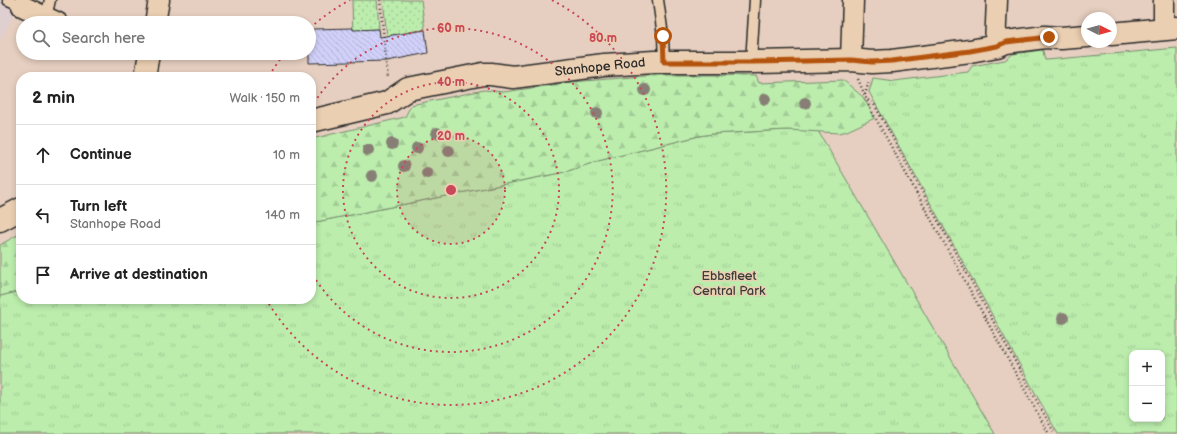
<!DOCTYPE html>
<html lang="en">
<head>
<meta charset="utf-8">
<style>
	:root { --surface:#fff; --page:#f2f2f2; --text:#222; --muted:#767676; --line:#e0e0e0 }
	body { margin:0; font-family:"Balsamiq Sans",sans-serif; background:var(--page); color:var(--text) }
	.controls { position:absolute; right:12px; bottom:12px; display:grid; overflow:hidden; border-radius:8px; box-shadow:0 2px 6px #0003 }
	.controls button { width:36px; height:36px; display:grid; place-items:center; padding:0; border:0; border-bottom:1px solid var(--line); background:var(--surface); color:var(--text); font:20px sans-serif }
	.compass { position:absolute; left:1081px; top:12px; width:36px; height:36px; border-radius:50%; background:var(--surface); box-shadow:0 2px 6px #0003; rotate:96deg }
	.stop { position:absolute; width:12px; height:12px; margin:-9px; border:3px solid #b45309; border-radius:50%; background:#fff }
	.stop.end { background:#b45309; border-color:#fff; box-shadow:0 1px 4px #0008 }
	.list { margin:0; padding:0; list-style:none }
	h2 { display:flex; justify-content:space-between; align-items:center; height:52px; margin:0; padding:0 16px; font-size:17px }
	h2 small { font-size:13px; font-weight:400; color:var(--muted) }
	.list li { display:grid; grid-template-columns:26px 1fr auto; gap:12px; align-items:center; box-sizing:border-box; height:60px; padding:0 16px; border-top:1px solid var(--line) }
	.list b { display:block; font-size:15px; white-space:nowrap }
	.list p { margin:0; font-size:13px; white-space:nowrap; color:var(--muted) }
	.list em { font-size:13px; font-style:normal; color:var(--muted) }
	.icon { flex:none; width:22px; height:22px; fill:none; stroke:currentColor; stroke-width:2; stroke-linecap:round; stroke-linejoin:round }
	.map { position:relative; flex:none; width:1177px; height:434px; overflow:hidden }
	.search { position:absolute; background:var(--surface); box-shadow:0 2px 6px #0003; left:16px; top:16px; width:300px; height:44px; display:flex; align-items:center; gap:10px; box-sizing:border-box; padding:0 14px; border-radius:22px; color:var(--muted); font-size:15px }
	.panel { position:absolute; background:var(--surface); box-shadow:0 2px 6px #0003; left:16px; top:72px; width:300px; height:232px; border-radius:16px }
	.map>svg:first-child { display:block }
</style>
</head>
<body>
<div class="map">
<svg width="1177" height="434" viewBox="0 0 1177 434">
	<defs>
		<pattern id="grass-tufts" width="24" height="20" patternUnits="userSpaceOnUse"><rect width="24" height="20" fill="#bcedad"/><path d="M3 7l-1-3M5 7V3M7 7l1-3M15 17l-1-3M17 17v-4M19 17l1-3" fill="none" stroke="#a2cb95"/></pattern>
		<pattern id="forest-firs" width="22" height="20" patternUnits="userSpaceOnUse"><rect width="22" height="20" fill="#bcedad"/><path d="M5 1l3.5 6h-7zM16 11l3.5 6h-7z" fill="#a2cb95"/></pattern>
		<pattern id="garden-dots" width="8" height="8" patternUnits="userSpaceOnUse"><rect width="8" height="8" fill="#bcedad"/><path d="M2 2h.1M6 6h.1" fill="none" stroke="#a2cb95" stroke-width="1.8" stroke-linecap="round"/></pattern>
		<pattern id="building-back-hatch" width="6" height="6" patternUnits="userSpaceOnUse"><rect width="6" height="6" fill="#d1d0f9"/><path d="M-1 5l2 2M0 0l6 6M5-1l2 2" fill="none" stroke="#b4b3d6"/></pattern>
	</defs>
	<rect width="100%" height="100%" fill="#e6cfc0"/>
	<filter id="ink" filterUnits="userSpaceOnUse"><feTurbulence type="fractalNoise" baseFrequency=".025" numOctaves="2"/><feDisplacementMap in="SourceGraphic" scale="8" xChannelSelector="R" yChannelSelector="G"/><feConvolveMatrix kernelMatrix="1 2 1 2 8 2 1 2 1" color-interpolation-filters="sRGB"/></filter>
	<g filter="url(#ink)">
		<path fill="#e0cfd1" d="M0 0H39L38 2 14 14 0 42Z"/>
		<path fill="url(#grass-tufts)" stroke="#748c6c" fill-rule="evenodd" d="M1177 48V434H1058L869 92 873 78 894 81 968 72 972 66 1005 60 1013 54 1042 50 1043 51 1045 60H1047ZM1132 353H1162V419H1132Z
			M787 130 818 131 995 434H0V296L21 291V299H311V223L565 172 598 161 699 136 712 134Z"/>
		<path fill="url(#forest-firs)" stroke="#748c6c" d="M657 75H715L756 76 759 83 843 80 863 97 875 118 847 131 839 133 787 130 712 134 699 136 598 161 565 172 311 223V139L405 117 411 105 484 90 504 92 572 82Z
			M21 233V291L0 296V245Z"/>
		<path fill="url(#garden-dots)" stroke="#748c6c" d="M352 0H377L379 29 359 30 353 40Z
			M383 0H421L425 30 387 36Z"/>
		<path fill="url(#building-back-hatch)" stroke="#2b2b2b" d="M353 28V30L379 29 380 37 425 30 428 53 387 61 309 63V33L313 32V29Z"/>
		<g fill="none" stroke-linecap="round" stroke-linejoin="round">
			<g stroke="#2b2b2b" stroke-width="13">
				<path id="lane" d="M8 0 22 6
					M658 0 663 36 664 62
					M46 17 50 0
					M751 62 755 0"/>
			</g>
			<g stroke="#2b2b2b" stroke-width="23">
				<path id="street" d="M1164 0V29
					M22 6 58 23
					M155 23 159 0
					M995 46 997 0
					M851 60 853 0
					M145 77 149 53"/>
			</g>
			<g stroke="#2b2b2b" stroke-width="25">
				<path id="secondary" d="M1111 34 1177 28
					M311 121 387 103 408 89 483 74H491L513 77 604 65 654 62H751L851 60 872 62 892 61 970 51 997 46 1006 42 1045 37 1061 38 1087 36
					M0 220 21 209"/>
			</g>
			<path stroke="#2b2b2b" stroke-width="2.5" stroke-dasharray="1 3" stroke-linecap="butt" d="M380 0 388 79
				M858 79 870 108 1049 434
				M865 95 869 81
				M868 100 874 104 896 144 1055 434"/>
			<use href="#lane" stroke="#ebcfb2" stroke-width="10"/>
			<use href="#street" stroke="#ebcfb2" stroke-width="20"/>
			<use href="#secondary" stroke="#ebcfb2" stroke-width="22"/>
		</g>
		<g fill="#877f75">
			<circle cx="645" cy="90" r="6"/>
			<circle cx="765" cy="99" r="6"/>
			<circle cx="805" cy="103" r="6"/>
			<circle cx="597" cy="113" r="6"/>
			<circle cx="437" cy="133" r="6"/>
			<circle cx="392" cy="144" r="6"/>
			<circle cx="417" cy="148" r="6"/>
			<circle cx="368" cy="150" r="6"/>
			<circle cx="449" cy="151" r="6"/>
			<circle cx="404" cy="166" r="6"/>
			<circle cx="427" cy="173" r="6"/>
			<circle cx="372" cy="176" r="6"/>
			<circle cx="1063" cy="318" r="6"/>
		</g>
	</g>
	<g fill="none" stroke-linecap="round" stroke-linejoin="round" filter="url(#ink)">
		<path stroke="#b45309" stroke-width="5" d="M663 36 664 62H751L851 60 872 62 892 61 970 51 997 46 1006 42 1049 37"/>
	</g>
	<circle cx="451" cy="190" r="54" fill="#c94859" fill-opacity=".12"/>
	<g fill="none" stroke="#c94859" stroke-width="2" stroke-dasharray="2 4">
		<circle cx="451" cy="190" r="54"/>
		<circle cx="451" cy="190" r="108"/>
		<path d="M311 108A162 162 0 1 1 311 272"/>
		<path d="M269 76A215 215 0 0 1 285 53M310 28A215 215 0 0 1 350 0M552 0A215 215 0 1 1 266 299"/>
	</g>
	<g text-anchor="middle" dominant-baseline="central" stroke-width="3" stroke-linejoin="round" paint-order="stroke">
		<g font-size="13" fill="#2b2b2b" stroke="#ebcfb2">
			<text transform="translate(600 67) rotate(-6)">Stanhope Road</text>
		</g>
		<g font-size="13" fill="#3a3e38" stroke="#ebcfb2">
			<text x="729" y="276">Ebbsfleet<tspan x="729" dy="15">Central Park</tspan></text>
		</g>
	</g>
	<circle cx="451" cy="190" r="6" fill="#c94859" stroke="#ebcfb2" stroke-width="2"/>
	<g font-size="12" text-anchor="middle" font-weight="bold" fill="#c94859" stroke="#ebcfb2" stroke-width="3" stroke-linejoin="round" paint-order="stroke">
		<text x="451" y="32">60 m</text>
		<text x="603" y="42">80 m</text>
		<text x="451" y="86">40 m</text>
		<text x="451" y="140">20 m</text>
	</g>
</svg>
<div class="controls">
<button>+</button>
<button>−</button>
</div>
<svg class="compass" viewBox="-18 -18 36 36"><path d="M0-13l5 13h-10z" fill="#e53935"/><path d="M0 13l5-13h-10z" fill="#767676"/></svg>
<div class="stop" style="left:663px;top:36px"></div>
<div class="stop end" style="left:1049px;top:37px"></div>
<div class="search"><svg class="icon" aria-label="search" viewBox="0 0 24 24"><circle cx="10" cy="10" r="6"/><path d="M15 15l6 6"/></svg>Search here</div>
<section class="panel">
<h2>2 min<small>Walk · 150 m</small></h2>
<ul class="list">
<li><svg class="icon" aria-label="ahead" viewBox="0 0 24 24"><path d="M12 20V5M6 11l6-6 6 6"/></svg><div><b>Continue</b></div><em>10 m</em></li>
<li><svg class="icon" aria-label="left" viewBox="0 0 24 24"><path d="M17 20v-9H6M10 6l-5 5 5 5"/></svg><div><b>Turn left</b><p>Stanhope Road</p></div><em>140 m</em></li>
<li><svg class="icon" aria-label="arrive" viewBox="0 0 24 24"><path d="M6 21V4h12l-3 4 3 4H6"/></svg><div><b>Arrive at destination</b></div></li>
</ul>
</section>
</div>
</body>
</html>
